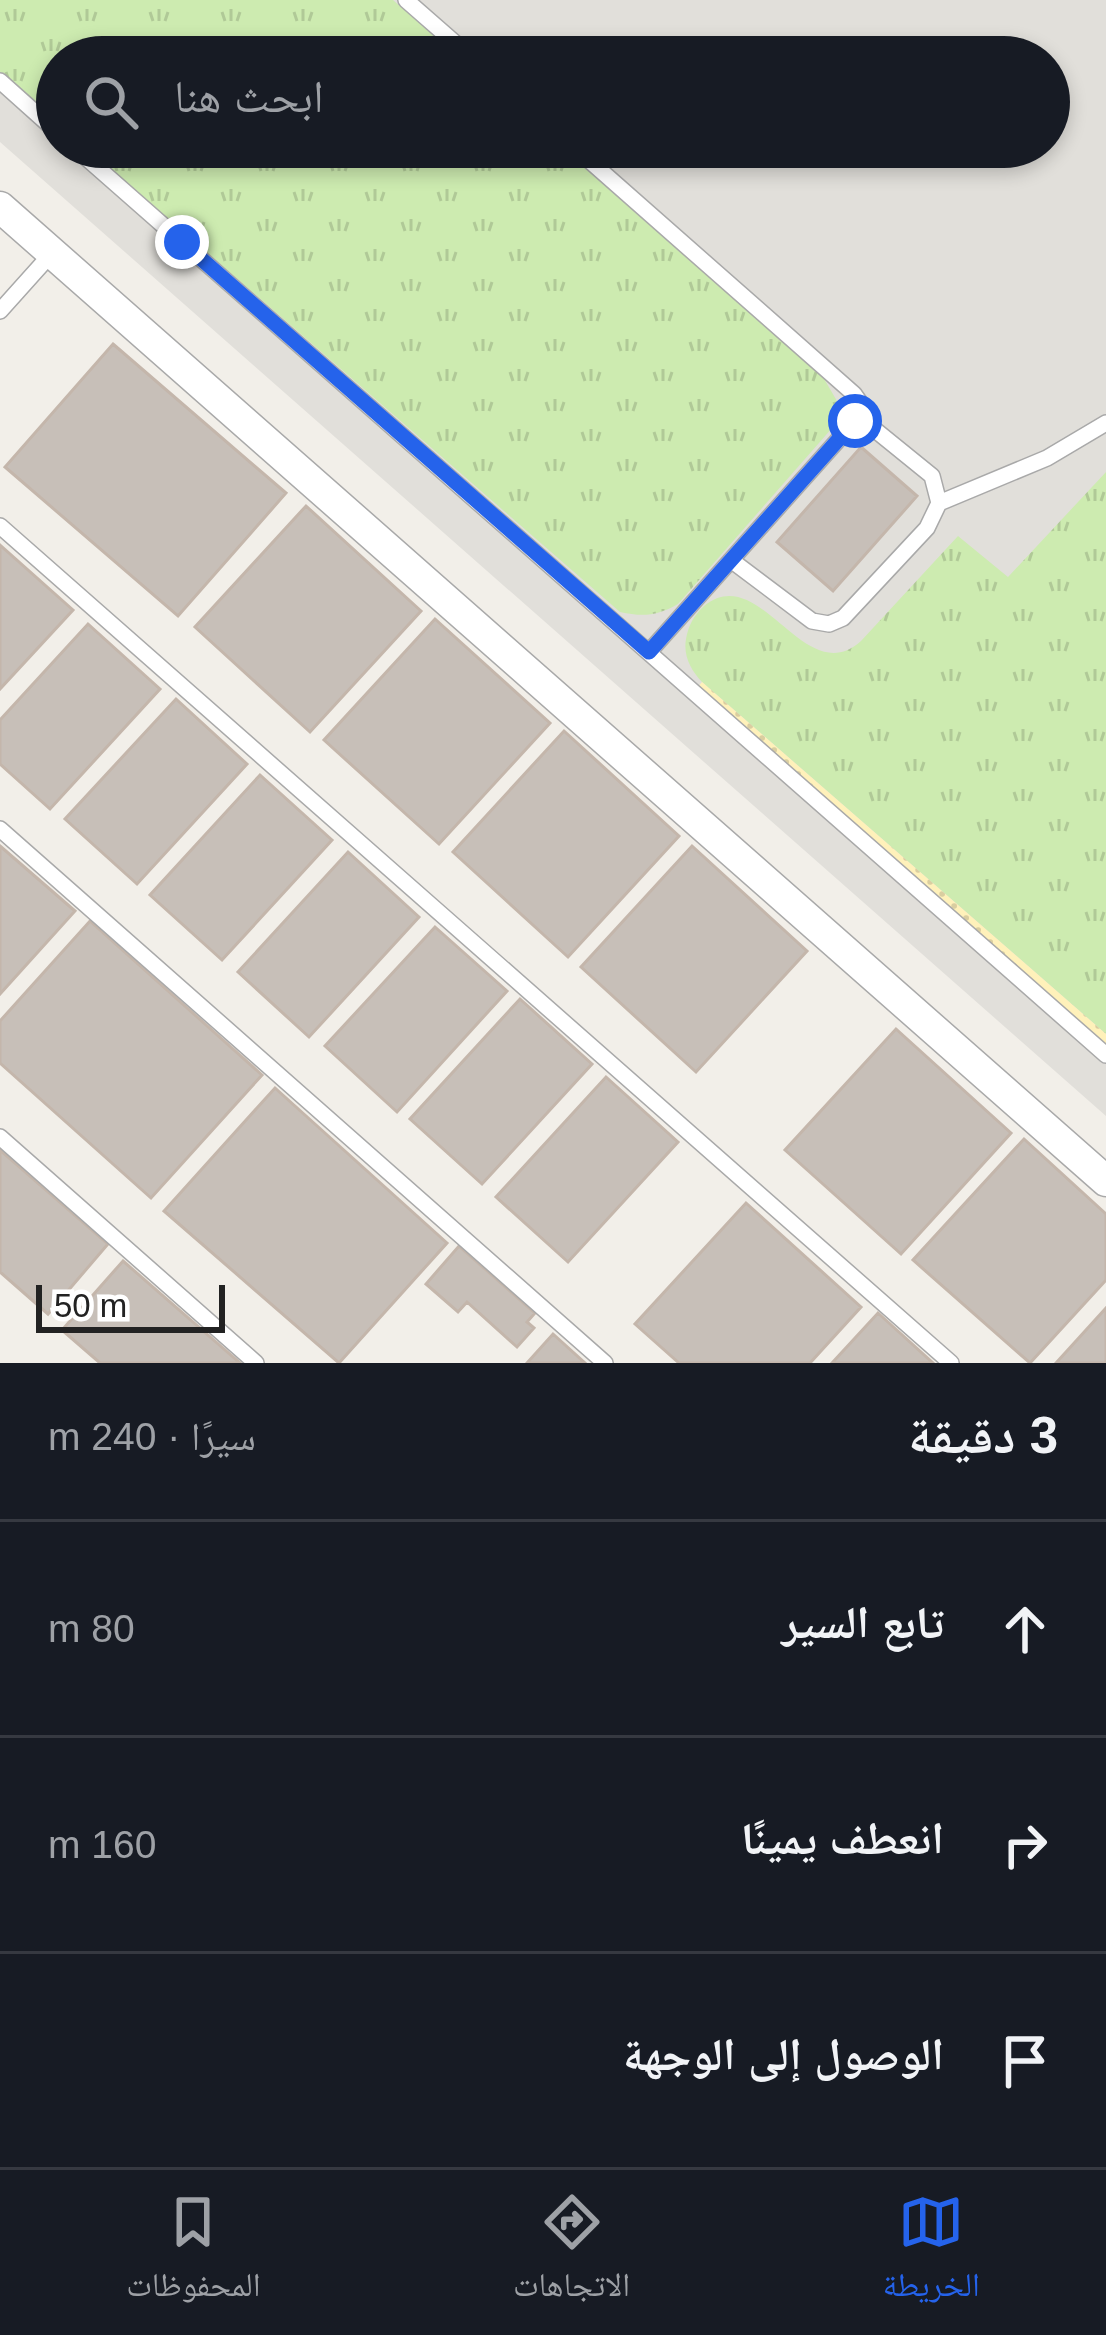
<!DOCTYPE html>
<html lang="ar">
<head>
<meta charset="utf-8">
<style>
	:root { --surface:#171b24; --page:#20242c; --text:#f1f3f6; --muted:#9ea1a6; --line:#363941; --accent:#2563eb }
	body { margin:0; font-family:Arial,"Noto Naskh Arabic",sans-serif; background:var(--page); color:var(--text); direction:rtl }
	.scale { position:absolute; left:36px; bottom:30px; width:189px; box-sizing:border-box; padding-left:12px; border:6px solid #222; border-top:0; font-size:33px; line-height:42px; white-space:nowrap; color:#222; -webkit-text-stroke:9px #fff; paint-order:stroke }
	.stop { position:absolute; width:36px; height:36px; margin:-27px; border:9px solid #2563eb; border-radius:50%; background:#fff }
	.stop.end { background:#2563eb; border-color:#fff; box-shadow:0 3px 12px #0008 }
	.list { margin:0; padding:0; list-style:none }
	h2 { display:flex; justify-content:space-between; align-items:center; height:156px; margin:0; padding:0 48px; font-size:51px }
	h2 small { font-size:39px; font-weight:400; color:var(--muted) }
	.list li { display:grid; grid-template-columns:78px 1fr auto; gap:36px; align-items:center; box-sizing:border-box; height:216px; padding:0 48px; border-top:3px solid var(--line) }
	.list b { display:block; font-size:45px; white-space:nowrap }
	.list em { font-size:39px; font-style:normal; color:var(--muted) }
	.icon { flex:none; width:66px; height:66px; fill:none; stroke:currentColor; stroke-width:2; stroke-linecap:round; stroke-linejoin:round }
	.map { position:relative; flex:none; width:1106px; height:1363px; overflow:hidden; direction:ltr }
	.search { position:absolute; background:var(--surface); box-shadow:0 6px 18px #0003; left:36px; right:36px; top:36px; height:132px; display:flex; align-items:center; gap:30px; box-sizing:border-box; padding:0 42px; border-radius:66px; color:var(--muted); font-size:45px }
	.sheet { height:804px; background:var(--surface) }
	nav { display:flex; justify-content:space-around; align-items:center; box-sizing:border-box; height:168px; border-top:3px solid var(--line); background:var(--surface); font-size:33px; color:var(--muted) }
	nav a { display:grid; justify-items:center; gap:6px }
	nav .on { color:var(--accent) }
	.map>svg:first-child { display:block }
</style>
</head>
<body>
<div class="map">
<svg width="1106" height="1363" viewBox="0 0 1106 1363">
	<defs>
		<pattern id="grass-tufts" width="24" height="20" patternUnits="userSpaceOnUse" patternTransform="scale(3)"><rect width="24" height="20" fill="#cdebb0"/><path d="M3 7l-1-3M5 7V3M7 7l1-3M15 17l-1-3M17 17v-4M19 17l1-3" fill="none" stroke="#b0c997"/></pattern>
		<pattern id="sand-dots" width="8" height="8" patternUnits="userSpaceOnUse" patternTransform="scale(3)"><rect width="8" height="8" fill="#fff1ba"/><path d="M2 2h.1M6 6h.1" fill="none" stroke="#dacea0" stroke-width="1.8" stroke-linecap="round"/></pattern>
	</defs>
	<rect width="100%" height="100%" fill="#f2efe9"/>
	<path fill="#e1dfda" fill-rule="evenodd" d="M0 0H1106V1116L0 142ZM57 57H1049V147H57Z"/>
	<path fill="url(#grass-tufts)" d="M0 0H393L458 57H57V122L0 72Z
		M86 147H561L823 377 837 401 833 427 678 604C657 616 643 617 620 612Z
		M1106 472V1034L702 682C691 670 683 656 686 639 688 626 694 615 704 606 761 560 804 692 861 641L958 536 1008 577Z"/>
	<path fill="url(#sand-dots)" d="M702 682 1106 1034V1047L697 688Z"/>
	<path fill="#c7bfb8" stroke="#c4b6ab" stroke-width="3" d="M113 344 286 493 178 616 5 467Z
		M861 447 917 496 833 591 777 542Z
		M306 506 421 611 310 732 195 627Z
		M0 545 73 610 0 689Z
		M435 619 550 723 439 844 324 740Z
		M88 624 160 689 50 809 0 764V720Z
		M176 699 247 764 137 884 65 819Z
		M564 731 679 836 568 957 453 852Z
		M260 775 332 840 222 960 150 895Z
		M0 846 75 911 0 994Z
		M692 846 807 951 696 1072 581 967Z
		M348 852 419 917 309 1037 238 972Z
		M90 921 262 1075 151 1198 0 1063V1021Z
		M435 927 507 991 397 1112 325 1046Z
		M520 999 592 1064 482 1184 410 1119Z
		M896 1029 1011 1133 901 1254 785 1150Z
		M606 1077 678 1142 568 1262 496 1197Z
		M275 1088 447 1243 339 1363 164 1211Z
		M1024 1139 1106 1214V1280L1030 1363 913 1260Z
		M0 1150 108 1244 48 1314 0 1272Z
		M746 1203 861 1307 810 1363H679L635 1324Z
		M459 1246 535 1313 527 1322 534 1328 517 1347 467 1302 458 1312 426 1284Z
		M123 1261 240 1363H100L62 1330Z
		M1106 1308V1363H1056Z
		M878 1313 933 1363H832Z
		M553 1334 585 1363H527Z"/>
	<g fill="none" stroke-linecap="round" stroke-linejoin="round">
		<g stroke="#a9a9a9" stroke-width="18">
			<path id="lane" d="M406 0 471 57
				M0 81 57 132
				M74 147 1106 1055
				M574 147 854 394 861 404 855 421 649 652
				M0 311 52 253
				M939 503 1047 458 1106 423
				M0 526 951 1363
				M731 560 812 621 829 624 843 618 927 528 939 503 932 476 858 416
				M0 829 605 1363
				M0 1137 256 1363"/>
		</g>
		<g stroke="#a9a9a9" stroke-width="33">
			<path id="street" d="M0 207 1106 1181"/>
		</g>
		<use href="#lane" stroke="#fff" stroke-width="15"/>
		<use href="#street" stroke="#fff" stroke-width="30"/>
	</g>
	<g fill="none" stroke-linecap="round" stroke-linejoin="round">
		<path stroke="#2563eb" stroke-width="15" d="M182 242 649 652 855 421"/>
	</g>
</svg>
<div class="scale">50 m</div>
<div class="stop" style="left:855px;top:421px"></div>
<div class="stop end" style="left:182px;top:242px"></div>
<div class="search"><svg class="icon" aria-label="search" viewBox="0 0 24 24"><circle cx="10" cy="10" r="6"/><path d="M15 15l6 6"/></svg>ابحث هنا</div>
</div>
<section class="sheet">
<h2>3 دقيقة<small>سيرًا · 240 m</small></h2>
<ul class="list">
<li><svg class="icon" aria-label="ahead" viewBox="0 0 24 24"><path d="M12 20V5M6 11l6-6 6 6"/></svg><div><b>تابع السير</b></div><em>80 m</em></li>
<li><svg class="icon" aria-label="right" viewBox="0 0 24 24"><path d="M7 20v-9h11M14 6l5 5-5 5"/></svg><div><b>انعطف يمينًا</b></div><em>160 m</em></li>
<li><svg class="icon" aria-label="arrive" viewBox="0 0 24 24"><path d="M6 21V4h12l-3 4 3 4H6"/></svg><div><b>الوصول إلى الوجهة</b></div></li>
</ul>
</section>
<nav>
<a class="on"><svg class="icon" aria-label="map" viewBox="0 0 24 24"><path d="M3 6l6-2 6 2 6-2v14l-6 2-6-2-6 2zM9 4v14M15 6v14"/></svg>الخريطة</a>
<a><svg class="icon" aria-label="directions" viewBox="0 0 24 24"><path d="M12 3l9 9-9 9-9-9zM9 14v-3h6M13 9l2 2-2 2"/></svg>الاتجاهات</a>
<a><svg class="icon" aria-label="saved" viewBox="0 0 24 24"><path d="M7 4h10v16l-5-4-5 4z"/></svg>المحفوظات</a>
</nav>
</body>
</html>
